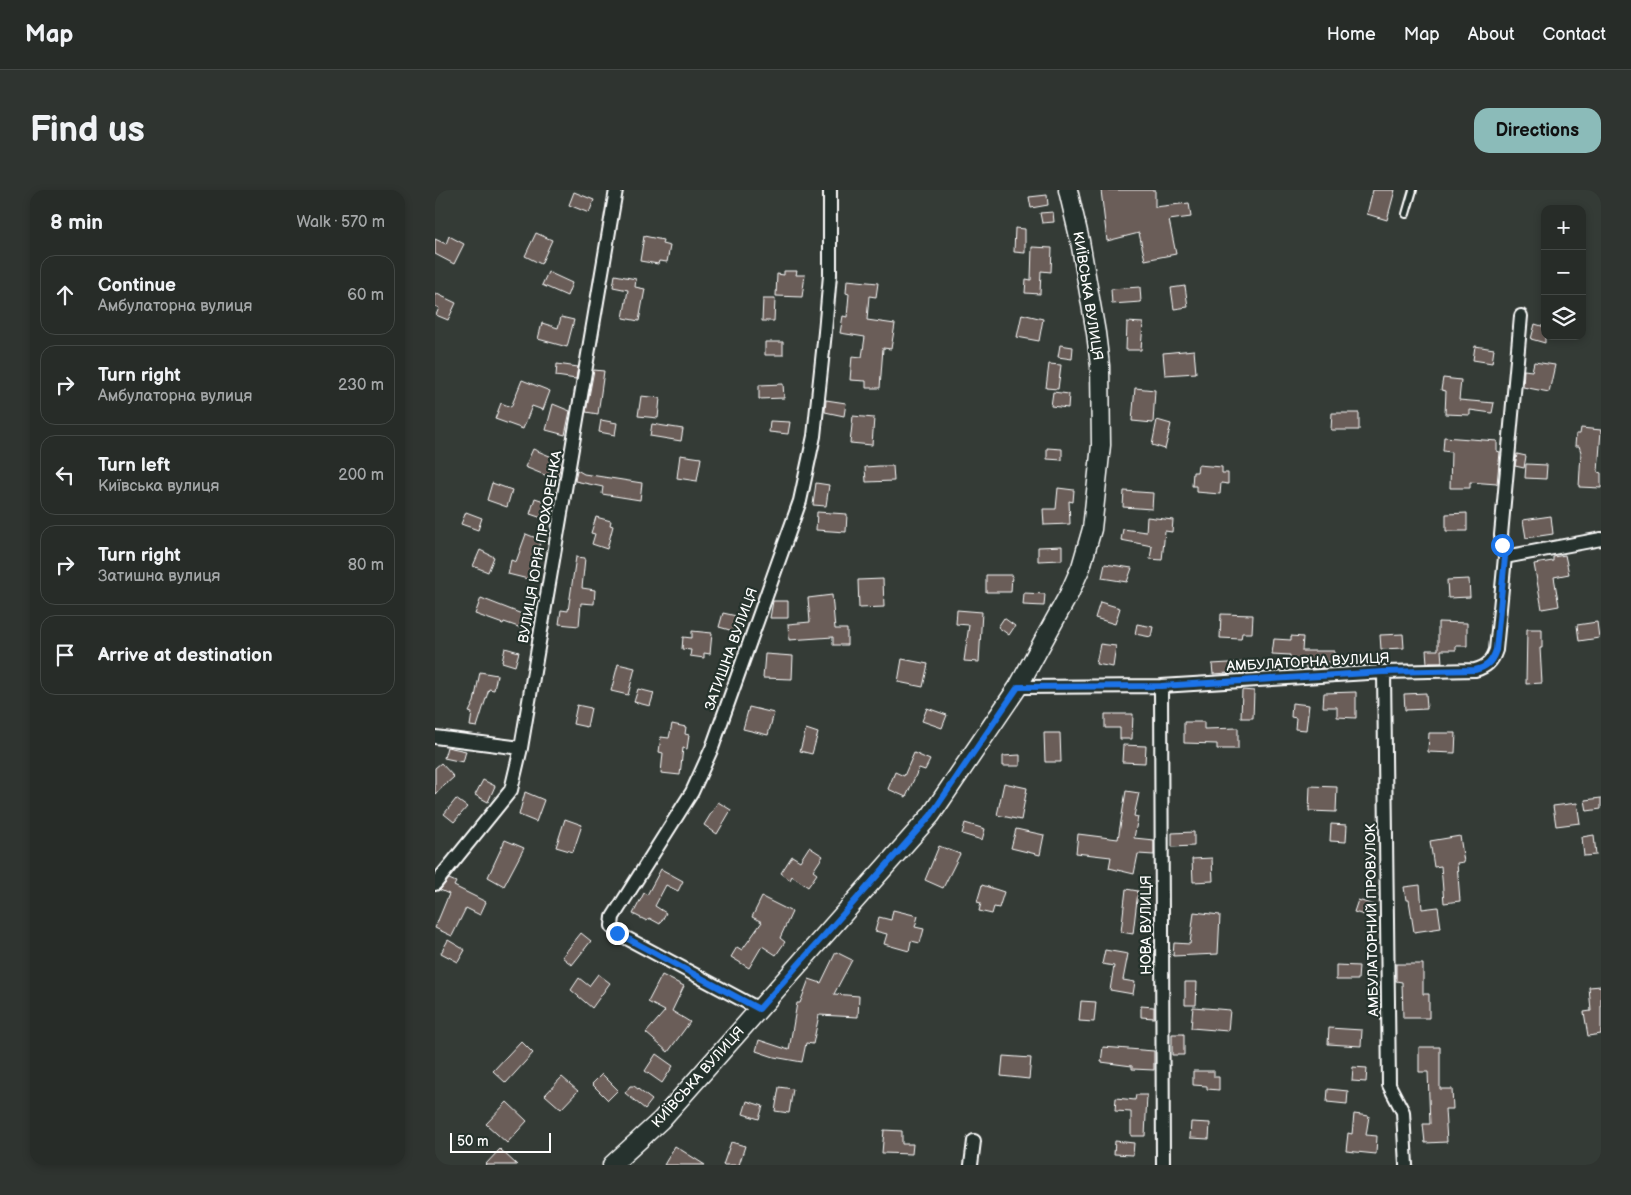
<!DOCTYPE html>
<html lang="en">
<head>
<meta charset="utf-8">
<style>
	:root { --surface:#272c28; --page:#2f3430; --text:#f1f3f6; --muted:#a4a7a8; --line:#434845; --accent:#8bbbb9 }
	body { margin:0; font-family:"Balsamiq Sans",sans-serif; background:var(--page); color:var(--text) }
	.controls { position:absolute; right:15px; top:15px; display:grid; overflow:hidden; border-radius:10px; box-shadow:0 2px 8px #0003 }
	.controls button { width:45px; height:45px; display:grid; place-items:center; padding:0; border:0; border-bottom:1px solid var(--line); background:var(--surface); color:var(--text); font:25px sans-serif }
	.scale { position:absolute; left:15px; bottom:12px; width:101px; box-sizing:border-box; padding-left:5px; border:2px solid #fff; border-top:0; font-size:14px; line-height:18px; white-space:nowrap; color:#fff; -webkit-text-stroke:4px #26332d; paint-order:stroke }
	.stop { position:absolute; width:15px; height:15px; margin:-11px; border:4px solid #1a73e8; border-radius:50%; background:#fff }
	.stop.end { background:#1a73e8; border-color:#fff; box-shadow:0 1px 5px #0008 }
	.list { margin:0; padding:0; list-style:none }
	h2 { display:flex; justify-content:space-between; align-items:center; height:65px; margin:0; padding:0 20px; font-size:21px }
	h2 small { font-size:16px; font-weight:400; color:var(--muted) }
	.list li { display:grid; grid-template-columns:32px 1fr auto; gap:15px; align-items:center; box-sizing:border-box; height:80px; margin:0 10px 10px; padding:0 10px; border:1px solid var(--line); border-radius:15px }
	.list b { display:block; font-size:19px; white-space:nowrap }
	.list p { margin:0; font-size:16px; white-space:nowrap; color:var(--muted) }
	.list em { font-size:16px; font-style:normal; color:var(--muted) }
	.icon { flex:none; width:28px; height:28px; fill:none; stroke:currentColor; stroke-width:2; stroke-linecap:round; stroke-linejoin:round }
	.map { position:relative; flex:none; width:1166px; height:975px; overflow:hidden; border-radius:15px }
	header { display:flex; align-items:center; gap:30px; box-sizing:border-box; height:70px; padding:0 25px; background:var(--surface); border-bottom:1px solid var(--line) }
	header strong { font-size:24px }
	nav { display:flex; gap:28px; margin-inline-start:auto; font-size:18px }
	.intro { display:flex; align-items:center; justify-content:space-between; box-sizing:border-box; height:120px; padding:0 30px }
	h1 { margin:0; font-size:35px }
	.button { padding:12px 22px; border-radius:15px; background:var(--accent); color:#111; font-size:18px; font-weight:700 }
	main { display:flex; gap:30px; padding:0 30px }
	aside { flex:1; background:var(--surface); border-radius:15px; box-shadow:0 2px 8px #0003 }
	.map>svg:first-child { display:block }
</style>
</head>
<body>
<header>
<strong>Map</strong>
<nav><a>Home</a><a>Map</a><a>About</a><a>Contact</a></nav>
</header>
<div class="intro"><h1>Find us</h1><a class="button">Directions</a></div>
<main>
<aside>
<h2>8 min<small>Walk · 570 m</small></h2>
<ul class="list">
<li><svg class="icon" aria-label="ahead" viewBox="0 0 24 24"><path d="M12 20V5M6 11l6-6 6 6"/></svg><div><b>Continue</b><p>Амбулаторна вулиця</p></div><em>60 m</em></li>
<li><svg class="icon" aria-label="right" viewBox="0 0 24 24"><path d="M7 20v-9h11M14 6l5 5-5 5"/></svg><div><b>Turn right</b><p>Амбулаторна вулиця</p></div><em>230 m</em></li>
<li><svg class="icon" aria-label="left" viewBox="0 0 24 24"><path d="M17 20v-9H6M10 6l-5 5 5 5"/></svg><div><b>Turn left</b><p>Київська вулиця</p></div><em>200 m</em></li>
<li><svg class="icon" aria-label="right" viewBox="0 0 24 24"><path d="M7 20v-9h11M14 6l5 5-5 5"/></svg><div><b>Turn right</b><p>Затишна вулиця</p></div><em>80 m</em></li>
<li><svg class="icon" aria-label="arrive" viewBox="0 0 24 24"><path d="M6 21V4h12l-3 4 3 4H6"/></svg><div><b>Arrive at destination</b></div></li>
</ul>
</aside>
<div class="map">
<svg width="1166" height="975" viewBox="0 0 1166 975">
	<rect width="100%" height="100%" fill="#343b36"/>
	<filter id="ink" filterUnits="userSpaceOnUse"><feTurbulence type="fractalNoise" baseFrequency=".02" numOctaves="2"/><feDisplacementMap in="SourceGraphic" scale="10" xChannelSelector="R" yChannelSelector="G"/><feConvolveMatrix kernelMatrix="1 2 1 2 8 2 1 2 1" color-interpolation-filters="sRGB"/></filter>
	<g filter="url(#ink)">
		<path fill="#6a5d58" stroke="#fff" d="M666 0H720V17L754 13 756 27 734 30 741 64 710 70 704 43 672 51Z
			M938 0H960L952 30 932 24Z
			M139 2 159 10 154 23 134 15Z
			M612 5 613 15 596 18 594 7Z
			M618 22 619 32 607 33 605 23Z
			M580 38 590 39V63L579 62Z
			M101 43 117 50 106 74 90 66Z
			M14 46 29 54 19 74 0 64V49L11 54Z
			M209 46 228 50 227 54 235 56 232 72 224 71 223 74 205 71Z
			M597 57 617 58 616 82 606 81 605 104 590 103 591 89 596 90Z
			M349 81H362L361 85H370L367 107 341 106 342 84 349 85Z
			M113 82 137 93 132 106 107 95Z
			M180 85 201 89 200 97 210 99 204 131 188 128 193 100 178 97Z
			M412 90 443 93 441 107 434 106 432 130 460 134 456 159 448 158 445 198H431V191L415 190 417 166 427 167 430 147 405 143 408 126 412 127 414 104 411 103Z
			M750 96 753 117 739 119 736 98Z
			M705 97 706 112 677 114 676 99Z
			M0 103 21 113 13 130 1 125 4 118 0 116Z
			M328 109H340L339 131H327Z
			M587 124 608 129 604 151 582 147Z
			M126 127 139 130 132 157 103 149 107 133 123 138Z
			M692 132 708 133 706 160H691Z
			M1100 134 1110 137V153L1096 149Z
			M330 152H348V165H330Z
			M625 155 638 157 637 169 623 167Z
			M1040 156 1059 159 1057 173 1038 170Z
			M759 160 761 183 730 185 728 163Z
			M1099 172 1120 175 1114 202 1088 197 1089 180 1097 181Z
			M122 174 143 177 141 189 121 186Z
			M614 174 626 175 623 199 611 198Z
			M159 180 169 181 163 224 151 222Z
			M1008 188 1026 190 1024 210 1059 213 1057 223 1035 220V225L1010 224 1011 201 1006 200Z
			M87 190 115 201 108 220 97 216 88 239 60 229 66 213 76 217Z
			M348 194 349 208 324 209V195Z
			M700 198 720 200 718 233 697 231Z
			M618 202 634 204 633 218 616 216Z
			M206 206 225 208 223 228 203 226Z
			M391 210 411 213 409 226 390 222Z
			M118 214 135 221 130 245 111 240Z
			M897 223H924V240H896Z
			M418 226 439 228 437 255 415 253Z
			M166 230 182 233 180 245 164 242Z
			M722 230 736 234 730 259 717 255Z
			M335 231 355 232 353 244 334 242Z
			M217 234 248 239 246 251 215 246Z
			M1146 238 1166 240 1163 282 1166 283V298L1144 297 1146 262 1144 256H1140L1141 244H1145Z
			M1009 247 1062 251V261L1065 262 1062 294 1035 292V298H1015L1016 262 1008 261Z
			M612 258 627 259V270L612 269Z
			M98 259 117 267 116 270 126 274 122 290 90 277Z
			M1082 264 1091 266 1089 278 1080 276Z
			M245 265 266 268 262 291 242 288Z
			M1091 274 1112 275 1111 289 1090 288Z
			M763 275 787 277V283H793V294L786 293 785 304 761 302V296H757L758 282H762Z
			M444 276H458L459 291 431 292 430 277Z
			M142 280 149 284 207 293 205 310 167 304 168 297 140 291Z
			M57 293 77 300 72 317 52 310Z
			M381 293 394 295 391 316 378 315Z
			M623 298 639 300 638 312 634 311 635 334 609 335 608 319H621Z
			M689 301 718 303 717 319 688 317Z
			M100 308 115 313 110 329 95 324Z
			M31 322 47 328 43 340 26 334Z
			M382 322 412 324 411 342 381 340Z
			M1032 323V341H1011V324Z
			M1116 326 1118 344 1091 348 1088 330Z
			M161 327 176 331 175 335 178 336 172 359 157 354 160 344 156 343Z
			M712 327 738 330 737 342 730 341 727 370 715 369 717 356 686 350 688 339 711 342Z
			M91 344 106 350 102 362 100 361 93 389 73 384 76 370 81 372Z
			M627 356V370L603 371V357Z
			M45 360 59 367 53 382 38 376Z
			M1130 365 1134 384 1119 387 1124 416 1107 419 1099 374 1118 371V367Z
			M141 367 150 368 147 398 160 400 159 414 146 413 144 436 124 434 126 420 133 421Z
			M670 374 697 378 692 392 667 388Z
			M551 385H577L576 402H551Z
			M448 389 449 417 424 418 423 390Z
			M1034 389 1035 407 1013 408 1012 390Z
			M589 403 610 404 609 416 588 415Z
			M397 405 400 439H412V455H398V447L354 450 353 434 375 432 373 408Z
			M46 408 97 428 92 440 69 432 68 434 40 424Z
			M338 411H353V428H335Z
			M665 412 685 418 680 434 660 428Z
			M522 420 547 422 544 472 529 471 534 435 521 434Z
			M288 423 306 427 302 442 284 437Z
			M786 424 818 425 817 443H807L806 449 785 448Z
			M569 428 580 436 574 445 563 437Z
			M1003 432 1032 433V456H1021V460H1006L1007 473H992L991 460H1003Z
			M1162 432 1164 448 1144 451 1142 435Z
			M702 434 718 437 716 447 700 444Z
			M1092 439H1107V458H1105L1107 493 1091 494Z
			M257 441 277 443 275 464 269 463V468L255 466 256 460 247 459 248 447 257 448Z
			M968 444 969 458 946 459 945 445Z
			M856 446 868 447 867 461H899L900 472H888V478L871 479V476L854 475 855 465 837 464 839 449 856 450Z
			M665 454 681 456 678 477 661 474Z
			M70 458 84 462 80 476 67 472Z
			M330 464 358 466 357 489 328 488Z
			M467 469 493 474 488 497 463 492Z
			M811 472V482L778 484 777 474Z
			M183 474 200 478 193 505 176 501Z
			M45 482 62 485 59 500 54 499 42 537 35 536 37 523 34 522 39 512Z
			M203 499 219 503 215 516 199 512Z
			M807 500 819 501 818 528H806Z
			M921 502V528L902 527V517H888L889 503Z
			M991 503 992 519 970 520 969 504Z
			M857 513 874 515 871 540 860 539 861 528 856 527Z
			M142 515 156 518 152 537 138 534Z
			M314 517 339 523 333 545 308 539Z
			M492 518 512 525 507 538 487 531Z
			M670 524H698L697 549H685V538H670Z
			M749 532H769V539L803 538V559H782V554L749 553Z
			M237 534 251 537 250 544 254 545 252 559 248 558 245 585 226 583 228 563 224 562 226 547 234 548Z
			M371 539 383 543 377 564 365 561Z
			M609 543H625L626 572H610Z
			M994 543H1021L1020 563 993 562Z
			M688 555 711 556 710 573 687 572Z
			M12 557 31 561 28 572 9 568Z
			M479 563 495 570 490 580 484 578 471 607 453 599 460 582 469 586Z
			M585 565V576H568V566Z
			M6 573 19 587 0 604V578Z
			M48 590 60 596 53 612 40 605Z
			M569 593 592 598 586 630 562 625Z
			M875 596 902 597 901 622 874 621Z
			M691 601 704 603 699 626 703 627 699 648 719 650V665L703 664 699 684 674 678 676 667 641 663 643 644 683 649Z
			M90 602 109 610 101 632 84 625Z
			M1166 608V619L1152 621 1150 610Z
			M21 609 32 617 19 632 9 624Z
			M283 612 296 620 282 644 269 635Z
			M1142 613 1145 633 1121 636 1118 616Z
			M130 629 147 635 138 662 121 657Z
			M530 633 550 639 547 650 527 644Z
			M896 634 912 635 911 652 895 651Z
			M581 639 609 645 605 665 576 658Z
			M759 642V656L737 657V643Z
			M1159 645 1161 665 1149 666 1147 647Z
			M1025 646 1029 672 1022 673 1025 711 1009 713 1006 676 999 677 995 651Z
			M70 650 89 658 69 696 53 687Z
			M504 656 525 664 508 698 490 690Z
			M374 657 388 666 378 681 382 684 373 697 357 686 355 690 346 683 357 666 365 671Z
			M777 668 778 691 758 692 757 669Z
			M226 679 248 691 243 701 231 695 220 716 231 723 225 734 214 728 212 731 198 724 209 703 212 705Z
			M14 689 21 692 19 696 51 712 45 725 31 718 17 746 0 738 14 704 5 700Z
			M547 695 569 702 564 718 559 717 557 724 544 721 546 713 542 712Z
			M985 695 987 719 1003 717 1006 738 979 742 974 710H971L969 697Z
			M691 699 703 701 698 744 686 742Z
			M327 707 357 722 345 748 350 752 341 765 327 756 314 778 296 767 302 757 307 760 327 732 317 727Z
			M923 710 939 715 936 727 919 722Z
			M458 720 483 726 480 737 489 739 485 753 476 751 474 761 449 754 452 744 440 741 444 727 456 730Z
			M759 722 785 725 783 764 738 766 739 753 755 754Z
			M146 743 156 751 137 775 127 767Z
			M13 750 30 760 23 772 6 763Z
			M670 760 693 764 688 790 700 792 698 804 675 800 679 776 667 774Z
			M401 762 417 770 399 804 424 806 423 827 384 825 378 854 371 853 367 872 339 867 321 861 324 850 354 860 362 813H365L374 789 386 793Z
			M961 774H988V804H994V828H968L967 792 961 791Z
			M901 775 924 776 923 790H901Z
			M163 784 175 793 157 818 136 800 144 788 154 796Z
			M227 785 249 796 237 821 255 832 233 862 211 843 230 821 213 812Z
			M750 792H762L761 815H750Z
			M1166 796V844L1153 846 1149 822 1156 821 1154 797Z
			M646 811 661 812 659 832 644 831Z
			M706 816 719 817V828L706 827Z
			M758 817 795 820 793 841 756 838Z
			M894 838 927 840 926 856 893 854Z
			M737 844H749V865H737Z
			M86 851 98 863 71 893 58 881Z
			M668 857 719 861V880L697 879V876L666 872Z
			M984 857H1005V899H1017L1018 919H1010L1012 952 990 953 988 934H995L993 882H984Z
			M221 864 238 876 227 893 210 881Z
			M568 866 596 868 594 889 566 886Z
			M918 877 932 878 931 892 917 891Z
			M758 881H779V887H784V900L772 899V896L758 895Z
			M167 884 183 900 173 910 157 894Z
			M127 887 143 901 126 919 110 905Z
			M195 896H199L217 910 210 919 190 903Z
			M344 897 358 899 354 923 340 921Z
			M893 899 913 901 912 914 892 912Z
			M701 905H712L710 946H696V922L680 921 681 908 700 910Z
			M312 911 328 916 324 929 308 924Z
			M72 912 92 931 72 953 51 934Z
			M919 924 934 926 931 945 942 946 941 964 911 961 913 943 917 944Z
			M756 932 775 933 774 949 755 948Z
			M449 940 467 941V954H478L477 964 447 963Z
			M680 951 699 953 698 965 679 964Z
			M296 952 310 956 304 975H288Z
			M240 956 270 975H229Z
			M65 959 82 975H50Z"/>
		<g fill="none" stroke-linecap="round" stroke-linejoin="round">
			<g stroke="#fff" stroke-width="10">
				<path id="lane" d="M971 24 978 0"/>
			</g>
			<g stroke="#fff" stroke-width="16">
				<path id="street" d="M1070 367 1066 345 1086 126
					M949 482 954 895 968 922 971 975
					M726 496 728 975
					M583 497 726 496 949 482 1040 480C1051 477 1057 472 1061 460L1070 367 1166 349
					M0 547 86 558
					M0 694 76 600 86 558 181 0
					M324 819 182 743 177 736 178 727 257 602 277 558 365 311 379 246 390 142 395 85V0
					M536 975 539 951"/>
			</g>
			<g stroke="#fff" stroke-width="21">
				<path id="secondary" d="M177 975 226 930 496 625 583 497 634 404 646 377 657 339 666 255 665 176 661 143 645 51 633 0"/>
			</g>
			<use href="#lane" stroke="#26332d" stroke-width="6"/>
			<use href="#street" stroke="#26332d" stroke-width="12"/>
			<use href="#secondary" stroke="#26332d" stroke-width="18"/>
		</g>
	</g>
	<g fill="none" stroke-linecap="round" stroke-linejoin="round" filter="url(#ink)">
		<path stroke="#1a73e8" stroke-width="6" d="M182 743 324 819 496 625 583 497 726 496 948 482 1040 480C1052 477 1057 472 1061 460L1070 367 1067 355"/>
	</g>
	<g text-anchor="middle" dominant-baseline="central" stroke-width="4.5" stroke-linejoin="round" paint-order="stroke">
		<g font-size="14" fill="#fff" stroke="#26332d">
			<text transform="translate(653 106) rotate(81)">КИЇВСЬКА ВУЛИЦЯ</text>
			<text transform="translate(105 357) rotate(-80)">ВУЛИЦЯ ЮРІЯ ПРОХОРЕНКА</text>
			<text transform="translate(296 459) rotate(-70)">ЗАТИШНА ВУЛИЦЯ</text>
			<text transform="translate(873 472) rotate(-3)">АМБУЛАТОРНА ВУЛИЦЯ</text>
			<text transform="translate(937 730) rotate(-91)">АМБУЛАТОРНИЙ ПРОВУЛОК</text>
			<text transform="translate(711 735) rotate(-90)">НОВА ВУЛИЦЯ</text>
			<text transform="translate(263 887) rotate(-48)">КИЇВСЬКА ВУЛИЦЯ</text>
		</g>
	</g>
</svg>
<div class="controls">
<button>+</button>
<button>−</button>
<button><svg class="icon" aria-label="layers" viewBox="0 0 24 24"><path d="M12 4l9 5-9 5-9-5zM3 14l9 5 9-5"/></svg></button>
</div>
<div class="scale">50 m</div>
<div class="stop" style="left:1067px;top:355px"></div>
<div class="stop end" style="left:182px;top:743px"></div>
</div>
</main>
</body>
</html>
